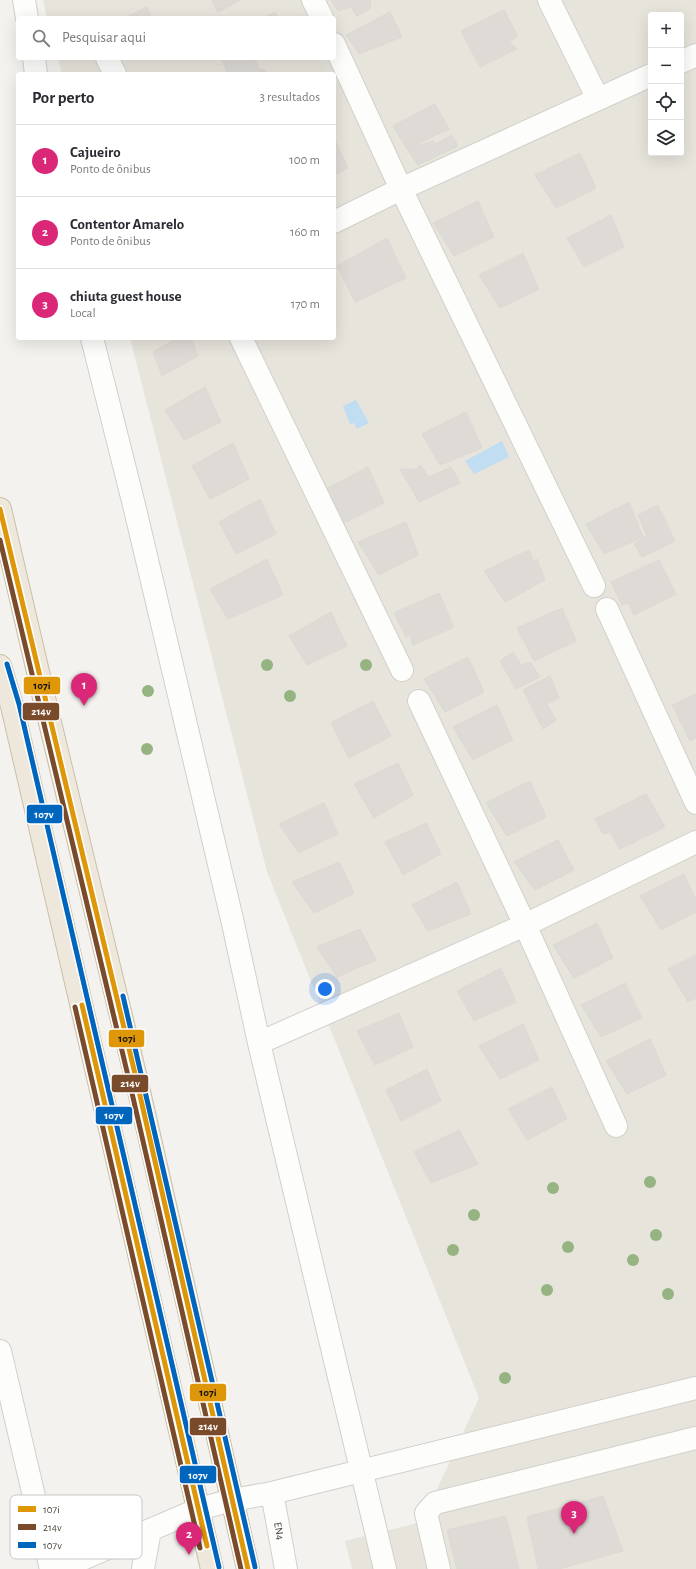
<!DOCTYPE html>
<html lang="pt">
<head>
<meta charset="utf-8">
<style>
	:root { --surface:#fff; --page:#f2f2f3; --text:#2b2b33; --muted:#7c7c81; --line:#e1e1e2; --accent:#db2777 }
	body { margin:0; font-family:"Alegreya Sans",sans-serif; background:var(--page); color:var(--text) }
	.controls { position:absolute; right:12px; top:12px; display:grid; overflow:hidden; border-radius:4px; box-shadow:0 4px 16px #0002 }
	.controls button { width:36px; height:36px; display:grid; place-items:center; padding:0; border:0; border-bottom:1px solid var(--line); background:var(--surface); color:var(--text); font:20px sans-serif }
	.you { position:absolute; left:325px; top:989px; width:14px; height:14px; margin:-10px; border:3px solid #fff; border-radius:50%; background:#1a73e8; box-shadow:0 0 0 6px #1a73e833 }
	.badge { display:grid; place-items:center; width:26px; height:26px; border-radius:50%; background:var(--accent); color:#fff; font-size:13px; font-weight:700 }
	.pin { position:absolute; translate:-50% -33px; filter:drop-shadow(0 1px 2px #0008) }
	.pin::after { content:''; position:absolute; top:21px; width:14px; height:12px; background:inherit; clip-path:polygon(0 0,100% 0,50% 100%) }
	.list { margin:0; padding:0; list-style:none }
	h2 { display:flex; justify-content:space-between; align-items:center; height:52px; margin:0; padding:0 16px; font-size:17px }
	h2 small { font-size:13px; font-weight:400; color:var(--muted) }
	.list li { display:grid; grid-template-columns:26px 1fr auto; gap:12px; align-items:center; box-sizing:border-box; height:72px; padding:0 16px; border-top:1px solid var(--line) }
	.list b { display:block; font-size:15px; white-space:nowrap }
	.list p { margin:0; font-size:13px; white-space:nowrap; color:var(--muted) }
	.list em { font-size:13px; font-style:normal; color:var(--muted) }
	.icon { flex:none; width:22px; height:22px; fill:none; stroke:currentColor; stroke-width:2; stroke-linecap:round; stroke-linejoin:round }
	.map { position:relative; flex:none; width:696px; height:1569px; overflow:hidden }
	.search { position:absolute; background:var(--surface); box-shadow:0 4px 16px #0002; left:16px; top:16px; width:320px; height:44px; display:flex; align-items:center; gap:10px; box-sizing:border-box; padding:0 14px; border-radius:4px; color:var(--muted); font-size:15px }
	.panel { position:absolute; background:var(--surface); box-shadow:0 4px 16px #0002; left:16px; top:72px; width:320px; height:268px; border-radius:4px }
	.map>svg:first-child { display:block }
</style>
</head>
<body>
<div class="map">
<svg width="696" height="1569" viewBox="0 0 696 1569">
	<rect width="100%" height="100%" fill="#f4f2ee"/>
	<path fill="#e7e4dc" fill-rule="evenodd" d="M43 0H696V1569H352L345 1541 422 1522 479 1398 267 872 130 338H334V74H62L58 58H334V18H47ZM651 15H681V153H651Z"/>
	<path fill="#c0ddf1" d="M356 400 369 423 357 429 354 423 350 424 343 406Z
		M502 441 509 457 474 474 465 461Z"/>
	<path fill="#dedbd6" stroke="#dcd9d4" d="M211 0H241L218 12Z
		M331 0H370L371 8 357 16 351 7 338 11Z
		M147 7 152 18H125Z
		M504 10 518 36 509 42 517 49 480 67 461 31Z
		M275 12 278 18H262Z
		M390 12 402 37 359 54 346 35Z
		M221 58H254L260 70 264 69 268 74H228Z
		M435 104 449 129 407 149 393 126Z
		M452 135 458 146 418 165 407 149 433 141 436 144Z
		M334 138 348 168 334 175Z
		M580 153 596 188 556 208 535 175Z
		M478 201 494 237 454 256 433 223Z
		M611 215 624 247 584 267 567 238Z
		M387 238 406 278 355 302 337 266Z
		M523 253 539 289 500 308 479 275Z
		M177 338H191L198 356 162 376 153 352Z
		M205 387 221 422 184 440 165 410Z
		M466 412 482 448 440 465 422 434Z
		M233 443 249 479 210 499 192 466Z
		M420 465 429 477 451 467 460 483 419 502 400 469H416Z
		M368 467 384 503 344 523 324 490Z
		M260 499 276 534 236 554 219 522Z
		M629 502 643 537 604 554 586 524Z
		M658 505 675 541 642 557 634 544 647 536 638 515Z
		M406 522 418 555 379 575 358 542Z
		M529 550 534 562 537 559 545 580 505 602 484 571Z
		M267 559 283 595 228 619 210 589Z
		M659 560 676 594 634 615 628 603 622 605 611 582Z
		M439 593 454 627 413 645 410 635 406 637 394 613Z
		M562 608 576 641 534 661 517 628Z
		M331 612 347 646 307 665 289 636Z
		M513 652 521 665 530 662 540 677 516 689 500 661Z
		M468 657 484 692 445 712 424 679Z
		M550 676 559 698 547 704 556 720 543 729 523 690Z
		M696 694V738L690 741 672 705Z
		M373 701 391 736 349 758 331 723Z
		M497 705 513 740 473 760 453 727Z
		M398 763 413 795 374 818 354 784Z
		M530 781 546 817 507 836 486 803Z
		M646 794 665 827 620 849 610 832 603 834 595 819Z
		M324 803 338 834 299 853 279 824Z
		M426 823 441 854 403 875 385 842Z
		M558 840 574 870 535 890 514 862Z
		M339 862 354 893 314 913 292 882Z
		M684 874 696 900V912L661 930 640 896Z
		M457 882 471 914 428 931 412 905Z
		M597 923 613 958 574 978 553 945Z
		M360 929 376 960 337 977 317 947Z
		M696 955V998L688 1002 668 969Z
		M501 968 516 1002 474 1021 457 991Z
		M625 983 642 1018 601 1037 581 1005Z
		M399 1013 413 1047 375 1065 357 1031Z
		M523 1024 539 1060 500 1079 479 1046Z
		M650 1039 666 1075 627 1094 606 1061Z
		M427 1069 441 1101 401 1121 386 1090Z
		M552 1087 567 1119 527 1140 508 1109Z
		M459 1130 478 1164 431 1183 414 1152Z
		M603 1496 623 1551 559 1569H538L527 1517Z
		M506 1516 519 1569H457L447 1530Z"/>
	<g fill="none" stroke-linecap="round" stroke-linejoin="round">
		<g stroke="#d2d0cb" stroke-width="24">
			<path id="minor" d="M24 0 27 18
				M313 0 322 18
				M549 0 598 99
				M334 44 401 189 594 586
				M34 58 36 74
				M107 58 115 74
				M681 62 696 55
				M334 222 401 189 651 75
				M92 338 134 505 232 919 259 1043 385 1569
				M241 338 402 670
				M607 609 696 803
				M419 701 525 925 616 1126
				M259 1043 525 925 696 842
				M0 1351 51 1569
				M272 1493 286 1569
				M59 1569 199 1509 232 1500 272 1493 696 1388
				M143 1569 150 1530
				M439 1569 426 1513 435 1503 696 1438"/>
		</g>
		<g stroke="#ccbfa9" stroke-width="24">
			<path id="highway" d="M0 509 45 702 136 1078 248 1569
				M0 666 12 706 212 1569"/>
		</g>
		<use href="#minor" stroke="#fdfdfc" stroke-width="22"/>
		<use href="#highway" stroke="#ede8db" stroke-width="22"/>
		<g stroke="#fff" stroke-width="8">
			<path id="bus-1" d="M0 509 136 1078 248 1569
				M82 1005 207 1546"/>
		</g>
		<g stroke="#fff" stroke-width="8">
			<path id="bus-2" d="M0 540 129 1080 241 1569
				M75 1007 200 1548"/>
		</g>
		<g stroke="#fff" stroke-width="8">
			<path id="bus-3" d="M7 664 19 704 219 1567
				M123 996 255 1567"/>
		</g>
		<use href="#bus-1" stroke="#dd9709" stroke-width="5"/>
		<use href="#bus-2" stroke="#7a4b2a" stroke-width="5"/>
		<use href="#bus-3" stroke="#0065bd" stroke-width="5"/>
	</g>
	<g fill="#96b382">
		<circle cx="267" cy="665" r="6"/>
		<circle cx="366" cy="665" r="6"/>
		<circle cx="148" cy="691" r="6"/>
		<circle cx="290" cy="696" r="6"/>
		<circle cx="147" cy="749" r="6"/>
		<circle cx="650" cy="1182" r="6"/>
		<circle cx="553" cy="1188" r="6"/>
		<circle cx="474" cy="1215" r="6"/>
		<circle cx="656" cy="1235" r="6"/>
		<circle cx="568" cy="1247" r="6"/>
		<circle cx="453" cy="1250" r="6"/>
		<circle cx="633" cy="1260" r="6"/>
		<circle cx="547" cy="1290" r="6"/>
		<circle cx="668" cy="1294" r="6"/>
		<circle cx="505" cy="1378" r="6"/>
	</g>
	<g text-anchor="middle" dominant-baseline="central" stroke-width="3" stroke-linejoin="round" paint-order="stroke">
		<g font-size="11" fill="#4b4439" stroke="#fff">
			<text transform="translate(279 1531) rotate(80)">EN4</text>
		</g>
	</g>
	<rect x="10" y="1495" width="132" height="64" rx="6" fill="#fff" stroke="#c9c7c4" stroke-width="1"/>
	<rect x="18" y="1506" width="18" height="6" fill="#dd9709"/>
	<rect x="18" y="1524" width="18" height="6" fill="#7a4b2a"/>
	<rect x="18" y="1542" width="18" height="6" fill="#0065bd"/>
	<g font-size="11" fill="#4b4439">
		<text x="43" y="1513">107i</text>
		<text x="43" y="1531">214v</text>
		<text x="43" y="1549">107v</text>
	</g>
	<g stroke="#fff" stroke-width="1.5">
		<rect x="23" y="676" width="38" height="19" rx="4" fill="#dd9709"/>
		<rect x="22" y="702" width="38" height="19" rx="4" fill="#7a4b2a"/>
		<rect x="26" y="804" width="37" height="20" rx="4" fill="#0065bd"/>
		<rect x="108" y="1029" width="37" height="19" rx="4" fill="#dd9709"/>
		<rect x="111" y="1074" width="38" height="19" rx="4" fill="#7a4b2a"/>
		<rect x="95" y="1106" width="38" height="19" rx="4" fill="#0065bd"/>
		<rect x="189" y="1383" width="38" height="19" rx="4" fill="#dd9709"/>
		<rect x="189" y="1417" width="38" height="19" rx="4" fill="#7a4b2a"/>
		<rect x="179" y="1465" width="38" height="19" rx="4" fill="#0065bd"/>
	</g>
	<g font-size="11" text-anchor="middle" font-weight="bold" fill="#fff">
		<text x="41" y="715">214v</text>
		<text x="44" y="818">107v</text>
		<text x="130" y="1087">214v</text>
		<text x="114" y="1119">107v</text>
		<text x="208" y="1430">214v</text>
		<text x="198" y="1479">107v</text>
	</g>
	<g font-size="11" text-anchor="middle" font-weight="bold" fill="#111">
		<text x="42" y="689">107i</text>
		<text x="127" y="1042">107i</text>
		<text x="208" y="1396">107i</text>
	</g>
</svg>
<div class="controls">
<button>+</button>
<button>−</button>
<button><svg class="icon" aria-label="locate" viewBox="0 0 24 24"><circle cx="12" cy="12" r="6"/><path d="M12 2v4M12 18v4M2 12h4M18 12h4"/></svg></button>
<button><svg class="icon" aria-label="layers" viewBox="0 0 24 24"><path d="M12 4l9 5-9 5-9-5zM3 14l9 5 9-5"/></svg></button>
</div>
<div class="you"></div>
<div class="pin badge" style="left:84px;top:706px">1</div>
<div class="pin badge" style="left:189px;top:1555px">2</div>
<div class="pin badge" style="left:574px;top:1534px">3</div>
<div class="search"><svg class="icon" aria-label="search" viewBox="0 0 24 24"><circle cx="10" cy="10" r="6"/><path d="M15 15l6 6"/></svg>Pesquisar aqui</div>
<section class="panel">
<h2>Por perto<small>3 resultados</small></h2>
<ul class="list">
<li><span class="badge">1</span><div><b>Cajueiro</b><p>Ponto de ônibus</p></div><em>100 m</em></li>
<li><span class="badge">2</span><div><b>Contentor Amarelo</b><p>Ponto de ônibus</p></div><em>160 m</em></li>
<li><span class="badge">3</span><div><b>chiuta guest house</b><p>Local</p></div><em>170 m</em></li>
</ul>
</section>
</div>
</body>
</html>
